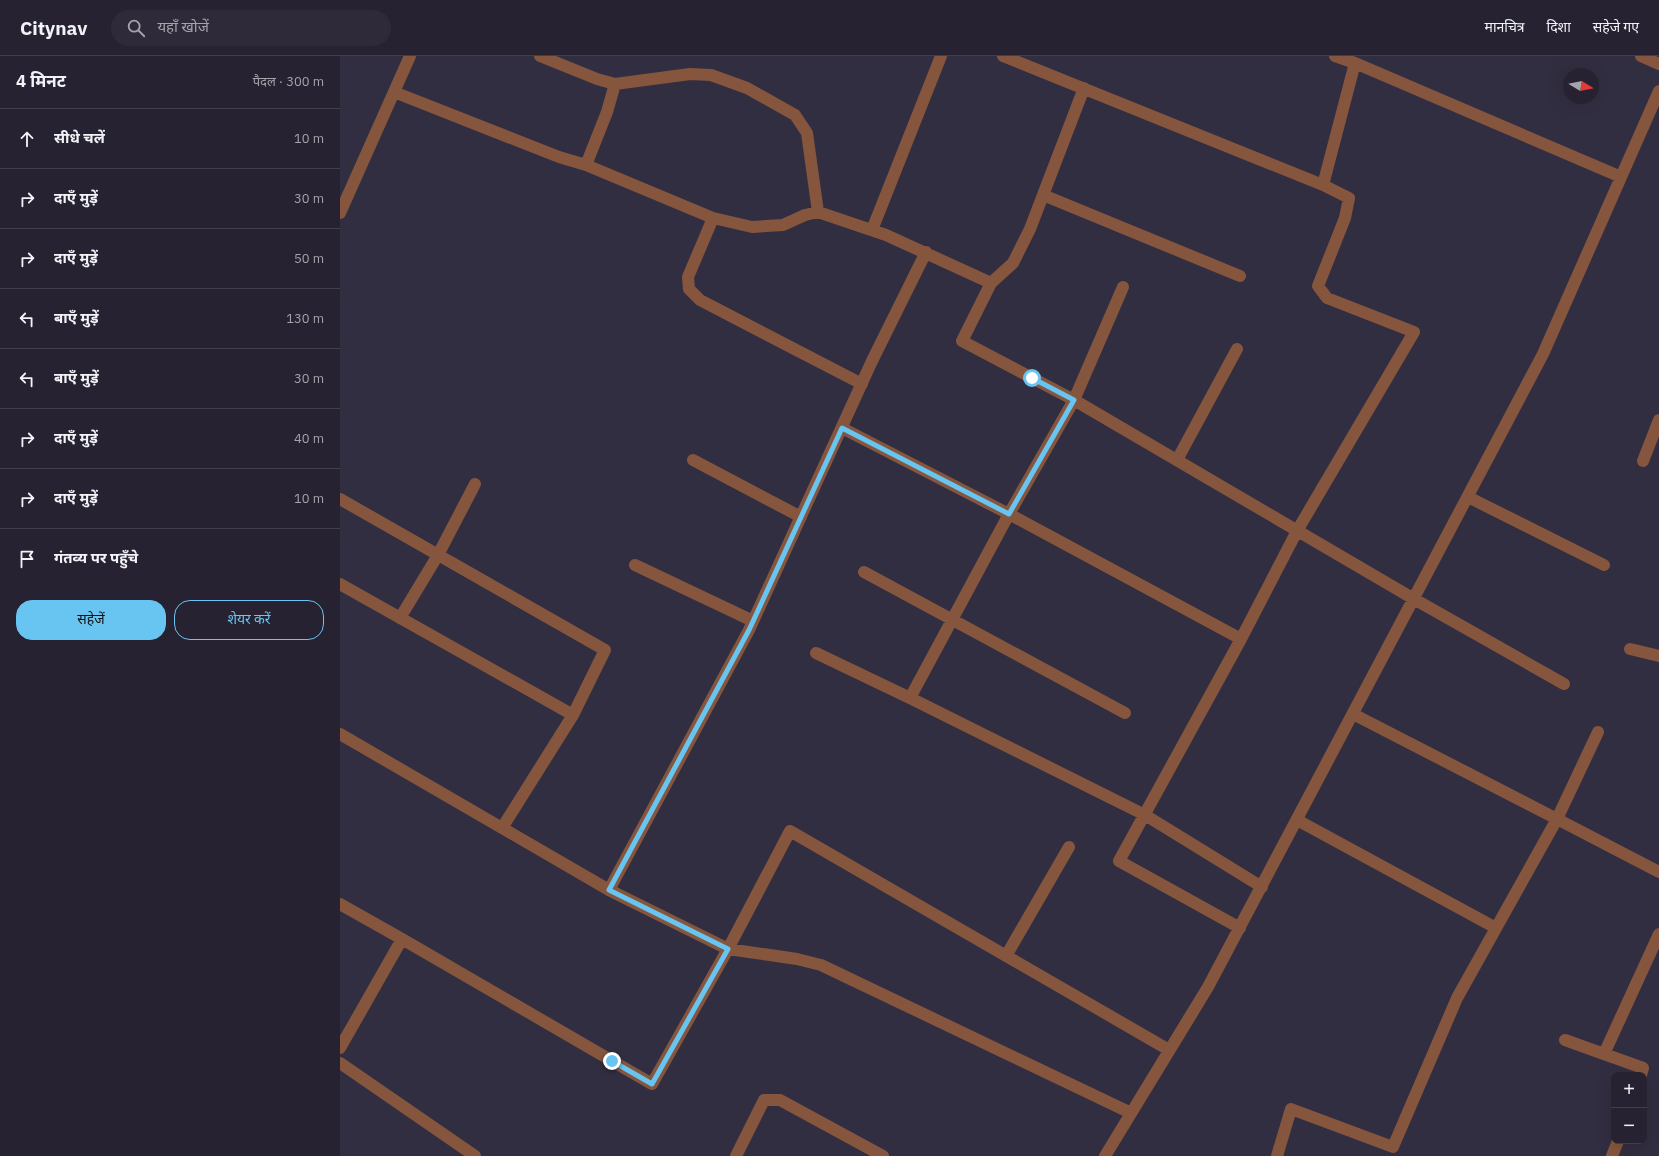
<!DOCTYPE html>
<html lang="hi">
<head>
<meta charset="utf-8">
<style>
	:root { --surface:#262231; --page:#2e2a39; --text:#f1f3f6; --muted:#a4a4ab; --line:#423f4d; --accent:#68c4f0 }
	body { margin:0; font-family:"IBM Plex Sans","Noto Sans Devanagari",sans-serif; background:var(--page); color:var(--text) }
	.controls { position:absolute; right:12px; bottom:12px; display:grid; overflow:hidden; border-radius:8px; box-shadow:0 4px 16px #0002 }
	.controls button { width:36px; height:36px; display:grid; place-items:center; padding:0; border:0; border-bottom:1px solid var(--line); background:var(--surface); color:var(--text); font:20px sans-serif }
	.compass { position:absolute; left:1223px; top:12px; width:36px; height:36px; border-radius:50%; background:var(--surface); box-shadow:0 4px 16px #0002; rotate:100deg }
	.stop { position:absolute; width:12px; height:12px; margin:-9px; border:3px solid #68c4f0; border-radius:50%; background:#fff }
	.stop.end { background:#68c4f0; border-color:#fff; box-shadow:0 1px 4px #0008 }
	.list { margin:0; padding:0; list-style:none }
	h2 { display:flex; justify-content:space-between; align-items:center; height:52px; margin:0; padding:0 16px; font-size:17px }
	h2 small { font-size:13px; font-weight:400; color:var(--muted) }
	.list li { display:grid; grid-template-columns:26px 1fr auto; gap:12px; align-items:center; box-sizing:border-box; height:60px; padding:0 16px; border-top:1px solid var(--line) }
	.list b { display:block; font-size:15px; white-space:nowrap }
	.list em { font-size:13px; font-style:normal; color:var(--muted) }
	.actions { display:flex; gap:8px; padding:12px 16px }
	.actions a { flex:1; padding:9px 0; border:1px solid var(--accent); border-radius:16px; text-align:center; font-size:14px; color:var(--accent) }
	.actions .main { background:var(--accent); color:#111 }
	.icon { flex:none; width:22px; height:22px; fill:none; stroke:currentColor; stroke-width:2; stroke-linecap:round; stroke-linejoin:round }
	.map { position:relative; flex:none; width:1319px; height:1100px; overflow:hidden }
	header { display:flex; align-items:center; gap:24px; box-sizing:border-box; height:56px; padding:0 20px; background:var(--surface); border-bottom:1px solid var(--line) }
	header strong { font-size:19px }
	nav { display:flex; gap:22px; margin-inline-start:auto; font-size:14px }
	.search { width:280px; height:36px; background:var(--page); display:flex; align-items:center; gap:10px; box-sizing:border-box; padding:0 14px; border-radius:22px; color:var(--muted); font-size:15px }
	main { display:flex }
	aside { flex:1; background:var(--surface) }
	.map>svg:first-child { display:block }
</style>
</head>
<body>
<header>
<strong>Citynav</strong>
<div class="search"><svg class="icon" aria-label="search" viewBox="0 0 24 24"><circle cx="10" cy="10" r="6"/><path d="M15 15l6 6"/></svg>यहाँ खोजें</div>
<nav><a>मानचित्र</a><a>दिशा</a><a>सहेजे गए</a></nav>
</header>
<main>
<aside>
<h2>4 मिनट<small>पैदल · 300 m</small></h2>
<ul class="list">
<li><svg class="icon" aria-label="ahead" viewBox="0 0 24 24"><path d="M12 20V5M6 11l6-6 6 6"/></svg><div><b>सीधे चलें</b></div><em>10 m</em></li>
<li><svg class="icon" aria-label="right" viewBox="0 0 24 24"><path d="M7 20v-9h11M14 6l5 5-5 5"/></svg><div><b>दाएँ मुड़ें</b></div><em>30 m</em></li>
<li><svg class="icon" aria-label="right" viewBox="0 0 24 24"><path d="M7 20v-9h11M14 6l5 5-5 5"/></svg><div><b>दाएँ मुड़ें</b></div><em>50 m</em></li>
<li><svg class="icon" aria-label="left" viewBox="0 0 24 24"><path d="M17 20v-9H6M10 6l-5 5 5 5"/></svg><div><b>बाएँ मुड़ें</b></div><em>130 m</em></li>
<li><svg class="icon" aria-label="left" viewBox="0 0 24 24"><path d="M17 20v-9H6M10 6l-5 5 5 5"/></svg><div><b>बाएँ मुड़ें</b></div><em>30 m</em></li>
<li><svg class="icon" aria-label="right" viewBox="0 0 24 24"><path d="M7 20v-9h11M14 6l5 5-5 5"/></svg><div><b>दाएँ मुड़ें</b></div><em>40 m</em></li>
<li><svg class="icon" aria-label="right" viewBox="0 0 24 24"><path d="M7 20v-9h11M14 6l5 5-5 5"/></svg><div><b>दाएँ मुड़ें</b></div><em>10 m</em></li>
<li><svg class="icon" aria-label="arrive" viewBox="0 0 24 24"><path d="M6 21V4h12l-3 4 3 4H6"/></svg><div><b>गंतव्य पर पहुँचे</b></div></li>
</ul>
<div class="actions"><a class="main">सहेजें</a><a>शेयर करें</a></div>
</aside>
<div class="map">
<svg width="1319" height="1100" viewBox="0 0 1319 1100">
	<rect width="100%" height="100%" fill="#322e41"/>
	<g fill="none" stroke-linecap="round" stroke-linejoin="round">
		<path stroke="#85563d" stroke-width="12" d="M1217 763 1258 676"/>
		<path stroke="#85563d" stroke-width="12" d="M200 0 257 23 275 28 267 56 246 109
			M663 0 983 129 1009 142 1005 162 978 230 987 242 1074 276 957 475 901 583
			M995 0 1015 7 1281 121
			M1301 0 1319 8
			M275 28 350 18 371 19 407 32 455 59 467 77 478 156
			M54 36 219 101 246 109 373 162 412 171 443 169 465 159 478 156 546 179 651 227 673 207 690 173 744 32
			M983 129 1015 7
			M703 139 900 220
			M0 157 70 0
			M373 162 348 221 349 233 360 244 522 328
			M532 174 601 0
			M783 231 734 344 1074 543 1224 628
			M502 372 669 458 734 344 622 285 651 227
			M353 404 461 461
			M837 404 897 293
			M1303 405 1319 364
			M1128 441 1264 509
			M0 443 265 594 233 659
			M295 509 413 565
			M524 516 785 657
			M0 528 233 659 162 772
			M60 562 98 499 135 428
			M1290 593 1319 600
			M476 597 570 642 805 759 922 831
			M570 642 669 458 901 583 779 805 900 872
			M0 678 269 834 388 893 312 1028 62 883
			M1217 763 1319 816
			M957 764 1156 872
			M269 834 409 574 532 305 586 196
			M0 848 62 883 0 992
			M666 900 729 791
			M1225 984 1303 1012 1301 1019
			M1264 998 1319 878
			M0 1007 135 1100
			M791 1057 481 909 457 903 388 893 450 775 829 994
			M396 1100 424 1044H440L543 1100
			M765 1100 868 931 1203 298 1319 35
			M937 1100 951 1053 1053 1091 1117 942 1217 763 1013 658
			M1272 1100 1278 1085"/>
	</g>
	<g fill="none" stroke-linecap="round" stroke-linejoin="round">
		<path stroke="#68c4f0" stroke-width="5" d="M272 1005 312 1028 388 893 269 834 409 574 502 372 669 458 734 344 692 322"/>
	</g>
</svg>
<div class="controls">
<button>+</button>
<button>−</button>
</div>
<svg class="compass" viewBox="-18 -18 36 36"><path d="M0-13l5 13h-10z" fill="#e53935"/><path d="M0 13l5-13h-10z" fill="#a4a4ab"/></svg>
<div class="stop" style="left:692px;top:322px"></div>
<div class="stop end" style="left:272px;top:1005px"></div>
</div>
</main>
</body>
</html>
